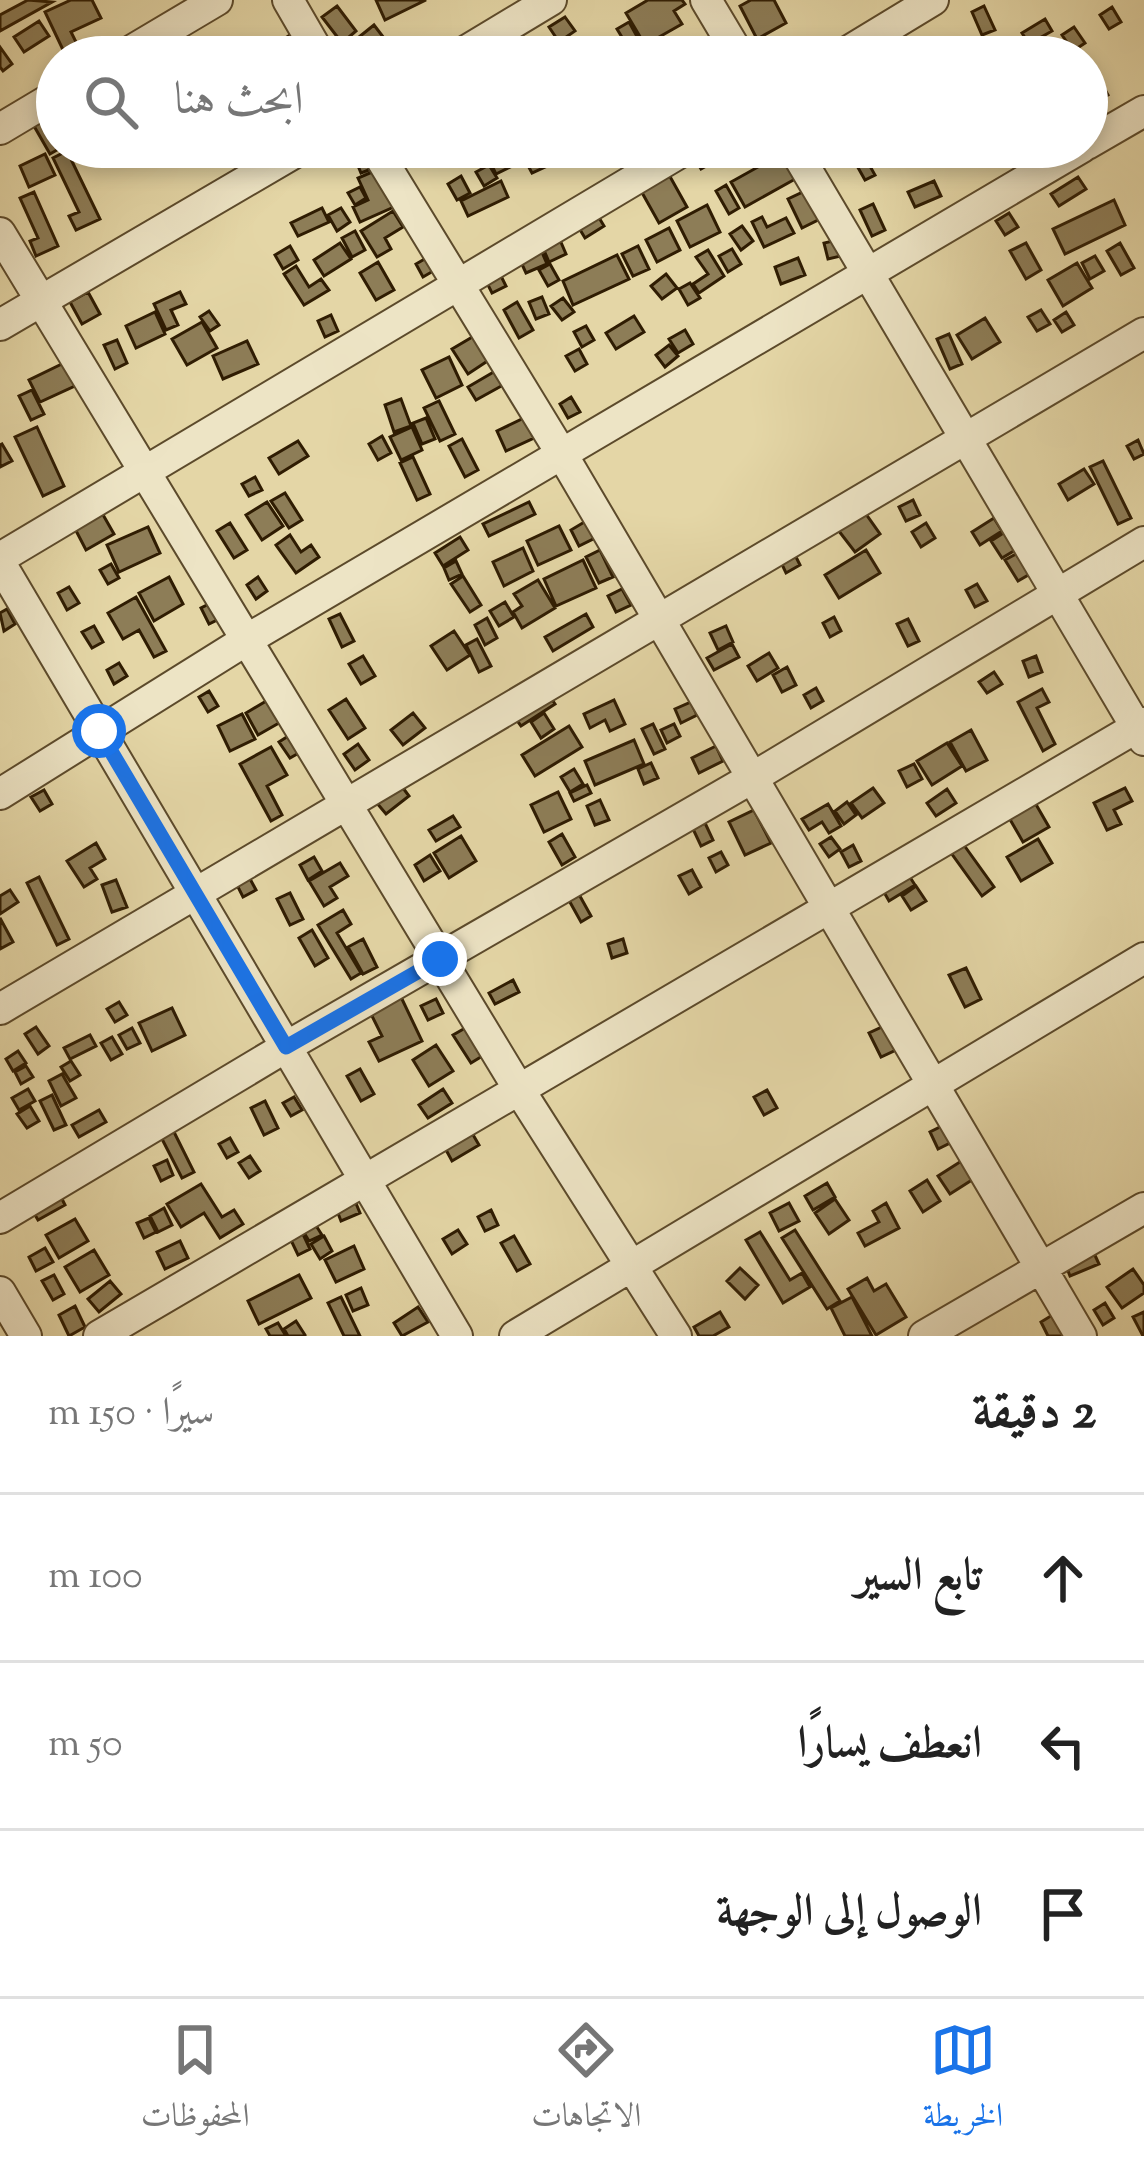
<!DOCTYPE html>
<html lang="ar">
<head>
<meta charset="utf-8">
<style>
	:root { --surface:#fff; --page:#f2f2f2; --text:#222; --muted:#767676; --line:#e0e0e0; --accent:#1a73e8 }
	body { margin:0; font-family:"Sorts Mill Goudy",Amiri,serif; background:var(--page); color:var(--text); direction:rtl }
	.stop { position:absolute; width:36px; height:36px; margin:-27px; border:9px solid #1a73e8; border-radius:50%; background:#fff }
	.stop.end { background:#1a73e8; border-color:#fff; box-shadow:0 3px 12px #0008 }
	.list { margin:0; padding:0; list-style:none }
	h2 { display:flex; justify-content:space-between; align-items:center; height:156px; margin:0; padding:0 48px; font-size:51px }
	h2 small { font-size:39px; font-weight:400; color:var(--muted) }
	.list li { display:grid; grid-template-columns:78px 1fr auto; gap:36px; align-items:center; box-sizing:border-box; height:168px; padding:0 48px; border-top:3px solid var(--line) }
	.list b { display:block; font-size:45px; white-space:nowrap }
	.list em { font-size:39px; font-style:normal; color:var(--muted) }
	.icon { flex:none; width:66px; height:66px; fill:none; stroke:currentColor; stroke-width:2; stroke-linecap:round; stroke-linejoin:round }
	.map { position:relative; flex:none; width:1144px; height:1336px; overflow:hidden; direction:ltr }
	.search { position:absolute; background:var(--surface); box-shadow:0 6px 18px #0003; left:36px; right:36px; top:36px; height:132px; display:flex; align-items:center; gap:30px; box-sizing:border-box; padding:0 42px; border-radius:66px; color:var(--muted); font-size:45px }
	.sheet { height:660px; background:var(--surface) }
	nav { display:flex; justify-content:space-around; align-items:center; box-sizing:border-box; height:168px; border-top:3px solid var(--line); background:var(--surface); font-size:33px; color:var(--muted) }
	nav a { display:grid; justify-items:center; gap:6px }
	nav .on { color:var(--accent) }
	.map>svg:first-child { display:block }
</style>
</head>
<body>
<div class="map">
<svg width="1144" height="1336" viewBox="0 0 1144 1336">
	<rect width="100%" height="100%" fill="#e4d6a6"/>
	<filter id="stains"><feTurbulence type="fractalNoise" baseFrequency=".00167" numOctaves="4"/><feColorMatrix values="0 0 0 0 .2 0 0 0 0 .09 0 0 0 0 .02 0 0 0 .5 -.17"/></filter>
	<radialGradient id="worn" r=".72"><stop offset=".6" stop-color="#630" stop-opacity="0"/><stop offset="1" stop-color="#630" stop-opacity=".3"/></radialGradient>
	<path fill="#8d7d57" stroke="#2f1c02" stroke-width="3" d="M28 0 52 2 0 31V15Z
		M71 0H92L101 18 71 32 83 56 60 57 65 54 45 12Z
		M376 0H426L385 20Z
		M648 0H682L685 4 674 11 682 24 645 45 626 13Z
		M751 0H774L786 23 757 39 740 6Z
		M337 6 356 31 342 43 322 17Z
		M984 6 995 30 982 35 972 12Z
		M1112 7 1121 22 1109 29 1100 15Z
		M565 17 575 31 559 42 549 27Z
		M1045 19 1052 31 1029 44 1022 33Z
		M39 21 49 36 24 52 14 37Z
		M629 22 645 51 634 57 617 29Z
		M374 25 390 46 376 57 359 37Z
		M1074 27 1085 43 1073 51 1062 35Z
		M293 33 309 57H280L273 46Z
		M692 39 700 57H653Z
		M1059 42 1068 57H1032Z
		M986 43 994 57H978L974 51Z
		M362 45 368 57H351L348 52Z
		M0 47 12 64 3 71 0 67Z
		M1090 64 1108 95 1087 107V66Z
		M47 119 57 136V147H62L50 154 34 126Z
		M119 147H147L126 159Z
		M363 147 374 168 361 173 352 151Z
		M444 147H484L453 164Z
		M518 147H534L545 167 532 173Z
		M613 147H640L622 160Z
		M704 147H737L738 148 701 169 692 154Z
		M823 147H854L856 152 831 164Z
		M67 151 100 219 76 230 69 216 79 212 53 158Z
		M862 152 875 175 865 180 852 157Z
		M502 153 510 167 496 174 489 160Z
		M783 153 797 178 745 207 731 182Z
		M45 154 55 175 29 187 20 166Z
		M489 165 497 178 484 186 476 172Z
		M379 169 396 206 360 222 353 207 368 200 358 178Z
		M668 173 687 207 659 223 640 189Z
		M461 176 470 193 457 200 448 184Z
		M1078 177 1086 189 1059 206 1051 194Z
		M501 181 508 197 468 216 461 201Z
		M934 181 941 196 915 207 908 192Z
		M726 185 739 208 729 214 716 191Z
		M360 187 366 198 355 205 348 193Z
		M807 190 820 219 802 228 788 199Z
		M34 192 58 246 36 256 30 241 38 238 20 198Z
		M1114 200 1125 225 1065 254 1053 229Z
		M873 204 885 230 872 236 860 210Z
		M707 205 720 232 690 247 677 221Z
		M322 208 329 222 298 236 291 223Z
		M341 208 350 222 337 231 328 215Z
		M393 211 403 227 385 238 391 249 377 257 361 231Z
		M1009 213 1018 227 1005 235 996 221Z
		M598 216 604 226 585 238 579 228Z
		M762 217 767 227 786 218 794 233 764 247 752 222Z
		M742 226 753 241 741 250 730 234Z
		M669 228 680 250 657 262 646 240Z
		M355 231 365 250 352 257 342 238Z
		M560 240 566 254 549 262 543 248Z
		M837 240 841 256 828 259 824 243Z
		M340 243 351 259 324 276 314 260Z
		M1026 243 1041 270 1026 279 1010 251Z
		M1120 243 1134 268 1121 275 1107 251Z
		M290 246 298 260 283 269 275 255Z
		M638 246 649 269 633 276 622 254Z
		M732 249 741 264 728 272 719 256Z
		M541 250 547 264 526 273 520 260Z
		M708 250 724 276 699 293 693 284 708 274 696 257Z
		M617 255 629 279 573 305 563 281Z
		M1095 256 1104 271 1090 279 1082 263Z
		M428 257 435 270 423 277 416 264Z
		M798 258 805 275 781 284 775 267Z
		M378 262 394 290 376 300 360 273Z
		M1077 263 1092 288 1063 306 1048 280Z
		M550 264 559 280 548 286 539 270Z
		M296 266 309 287 321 279 329 290 304 305 284 274Z
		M499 272 506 286 492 293 485 279Z
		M666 274 677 288 662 299 651 286Z
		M690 283 700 298 688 305 679 289Z
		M88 292 100 314 82 324 70 302Z
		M180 292 186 304 171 310 178 325 166 330 154 304Z
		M542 297 549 314 536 319 529 302Z
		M563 298 574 312 562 320 551 306Z
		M517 302 533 330 519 338 504 310Z
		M1041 310 1050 324 1037 331 1028 317Z
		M209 311 219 325 210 331 200 317Z
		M155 312 165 334 136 348 126 326Z
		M1066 312 1074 325 1062 332 1054 320Z
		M331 315 338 331 325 337 318 321Z
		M634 316 644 332 616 349 606 333Z
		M985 318 1000 342 972 359 957 335Z
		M202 322 217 348 187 365 172 339Z
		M586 326 594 340 582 347 574 332Z
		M685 330 693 344 678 353 669 339Z
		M949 334 962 364 950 369 937 339Z
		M474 336 489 360 468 374 452 349Z
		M117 340 127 363 115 369 104 345Z
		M247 341 258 364 223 379 213 356Z
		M669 345 678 356 665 367 656 355Z
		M579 349 587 364 575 371 566 356Z
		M449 357 462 385 436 398 422 370Z
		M66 362 77 385 40 402 29 380Z
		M497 370 505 384 476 400 468 387Z
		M32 390 44 414 31 420 19 396Z
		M571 397 580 412 568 418 560 404Z
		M401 399 411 426 394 432 385 405Z
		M439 401 455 434 440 441 424 408Z
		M426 418 435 439 422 444 413 423Z
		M524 418 534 438 506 451 497 431Z
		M37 427 64 486 43 496 15 437Z
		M412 427 422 450 401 460 390 437Z
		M382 436 391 453 378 460 369 444Z
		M462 439 478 470 465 477 449 446Z
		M1138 440 1144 454 1134 459 1127 446Z
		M298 441 308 456 279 474 269 458Z
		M2 444 12 461 0 467V445Z
		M413 457 430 494 417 500 400 463Z
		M1103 461 1131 518 1118 524 1090 467Z
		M1084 469 1094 484 1068 500 1059 484Z
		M255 477 262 490 249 496 242 484Z
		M285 493 302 520 289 528 271 501Z
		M913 500 920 515 906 521 899 507Z
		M267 502 283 526 262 540 246 515Z
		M529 502 535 514 489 536 483 524Z
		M98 506 114 534 86 550 71 521Z
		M861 507 880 534 855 552 835 526Z
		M994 518 1002 531 980 545 972 532Z
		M586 521 595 538 579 546 571 530Z
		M230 523 247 550 234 558 217 531Z
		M926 523 935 538 921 547 912 532Z
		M559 526 571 550 538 565 527 541Z
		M148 527 160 553 119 572 107 545Z
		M1005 532 1017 549 1002 558 991 541Z
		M290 535 301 552 311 545 319 557 296 573 276 545Z
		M460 537 468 550 443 566 435 553Z
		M523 548 533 571 504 586 493 562Z
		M792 549 800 565 786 573 778 556Z
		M600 550 613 577 599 583 586 557Z
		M866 550 880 573 839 598 825 575Z
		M1016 554 1030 574 1018 581 1005 560Z
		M583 560 596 588 556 606 544 579Z
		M456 561 462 574 449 580 444 568Z
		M111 564 119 578 108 584 100 570Z
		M463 576 481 605 470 612 451 584Z
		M169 577 183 604 154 621 139 593Z
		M258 577 267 591 256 599 247 585Z
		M538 580 555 608 522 628 513 612 522 606 514 594Z
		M977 584 987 601 975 607 966 590Z
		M69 587 79 603 67 610 58 593Z
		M622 589 631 605 616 612 608 596Z
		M136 597 166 651 154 657 139 630 123 639 108 613Z
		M215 601 223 617 209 624 201 608Z
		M505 602 514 617 499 626 490 611Z
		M7 609 15 624 4 631 0 613Z
		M340 614 354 641 342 647 329 619Z
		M586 614 593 627 553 651 545 637Z
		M834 617 841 631 830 637 823 623Z
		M487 618 497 638 485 645 475 625Z
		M908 619 919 641 908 646 897 624Z
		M94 626 103 642 92 648 82 632Z
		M726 626 733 642 718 650 710 633Z
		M454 631 470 655 447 670 431 646Z
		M477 639 491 666 479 672 466 645Z
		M732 644 739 657 714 670 707 658Z
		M769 653 778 668 757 681 748 666Z
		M363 656 375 676 361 684 349 664Z
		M1036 656 1042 672 1029 677 1023 661Z
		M119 663 127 676 114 684 107 670Z
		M787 667 796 685 782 692 773 675Z
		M994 672 1002 684 987 693 979 682Z
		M816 688 823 701 811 708 804 695Z
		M1042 689 1049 702 1037 708 1055 744 1043 751 1018 702Z
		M209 691 218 706 208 712 199 697Z
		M547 692 555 704 521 726 513 715Z
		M273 697 286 719 258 735 246 713Z
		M346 699 365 728 348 739 329 710Z
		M614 700 625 724 610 731 605 720 590 728 584 714Z
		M691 702 697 715 681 723 675 709Z
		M413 713 425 728 403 745 391 730Z
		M544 713 554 729 541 738 531 722Z
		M242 714 255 739 230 751 218 726Z
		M653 724 665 749 654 754 642 729Z
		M674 724 680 736 667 743 661 730Z
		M569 726 582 747 535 776 522 755Z
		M971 730 987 760 966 771 950 742Z
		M293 733 304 750 290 758 279 742Z
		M634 740 644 764 595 785 585 761Z
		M947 743 962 766 932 785 917 761Z
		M358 744 369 760 355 770 344 754Z
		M716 746 723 761 699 773 692 758Z
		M271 747 287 775 267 786 282 815 271 821 240 764Z
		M651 763 658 778 644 784 638 769Z
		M914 764 922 779 907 787 899 771Z
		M574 769 583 784 570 792 561 777Z
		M400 784 409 796 386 814 376 802Z
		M587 785 591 793 574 801 570 793Z
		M873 788 884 803 862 818 851 803Z
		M1125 788 1132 801 1114 810 1121 824 1107 830 1094 803Z
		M947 789 956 803 936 816 927 803Z
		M44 790 52 804 40 811 31 797Z
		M558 792 571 819 544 832 531 805Z
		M600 800 609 820 595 825 587 806Z
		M1034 801 1049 827 1023 842 1008 816Z
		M847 802 856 815 844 824 835 811Z
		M828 804 841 826 829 833 822 822 809 830 802 819Z
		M754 810 771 843 745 855 729 822Z
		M453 816 460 827 436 841 429 830Z
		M705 823 713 840 701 846 693 829Z
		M562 834 575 857 562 865 549 842Z
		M461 836 476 861 449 878 434 853Z
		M831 837 840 849 829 857 820 844Z
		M1038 839 1052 863 1021 881 1007 857Z
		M961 841 994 887 982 896 949 850Z
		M96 843 105 859 90 868 97 879 84 887 67 861Z
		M853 845 861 861 849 867 841 852Z
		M721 852 728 865 716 872 709 858Z
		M430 855 440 871 424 881 415 865Z
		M314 857 322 871 308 880 300 865Z
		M340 863 348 876 330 887 337 898 324 906 309 881Z
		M692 870 701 887 689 894 679 876Z
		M906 871 915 885 889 901 881 887Z
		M39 877 69 939 57 945 27 883Z
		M249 877 256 890 243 897 236 883Z
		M116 880 127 907 112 912 102 885Z
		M916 886 926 901 911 910 902 896Z
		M576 889 591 916 581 922 566 895Z
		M10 890 18 902 0 914V896Z
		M290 893 303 919 290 925 277 899Z
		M343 910 351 924 337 933 361 973 351 979 318 925Z
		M0 918 13 942 0 949Z
		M312 930 328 958 315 966 299 938Z
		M363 939 377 967 363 974 348 947Z
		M623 939 627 953 612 958 608 944Z
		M966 968 981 999 965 1007 949 975Z
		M513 980 519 992 495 1004 489 993Z
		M401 997 422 1041 379 1061 369 1042 382 1036 370 1012Z
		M436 999 443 1013 428 1020 421 1006Z
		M119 1002 127 1015 115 1022 107 1009Z
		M172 1008 185 1035 152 1051 139 1023Z
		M884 1026 896 1050 881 1057 869 1033Z
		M36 1027 49 1046 38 1054 25 1034Z
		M467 1027 484 1055 471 1063 453 1035Z
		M132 1028 140 1043 127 1049 119 1035Z
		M90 1035 96 1046 70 1059 64 1048Z
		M112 1037 122 1054 111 1060 101 1043Z
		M436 1045 453 1071 429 1086 413 1060Z
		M18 1051 26 1063 13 1071 6 1059Z
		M71 1061 80 1075 70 1081 61 1067Z
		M26 1066 33 1077 21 1084 15 1072Z
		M360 1069 374 1094 361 1101 347 1076Z
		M62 1074 76 1098 61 1106 49 1081Z
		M28 1089 35 1101 19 1110 12 1098Z
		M443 1089 452 1103 428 1118 419 1105Z
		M767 1090 777 1108 764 1115 754 1097Z
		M52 1095 66 1125 54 1130 40 1101Z
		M294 1097 302 1110 291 1116 283 1103Z
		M265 1101 278 1128 264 1135 251 1108Z
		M30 1106 39 1121 27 1128 17 1114Z
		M99 1110 106 1122 79 1137 72 1125Z
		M946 1124 954 1141 938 1149 930 1132Z
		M173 1130 194 1172 182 1178 161 1137Z
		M472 1133 479 1145 452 1161 445 1148Z
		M230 1138 238 1152 227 1158 219 1144Z
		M250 1156 260 1171 249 1178 239 1163Z
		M167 1160 173 1175 161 1181 154 1166Z
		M963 1160 975 1178 950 1194 938 1176Z
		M927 1180 940 1201 923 1212 910 1191Z
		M827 1183 835 1197 813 1210 805 1196Z
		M201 1184 222 1217 234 1210 243 1224 220 1238 204 1213 181 1227 167 1204Z
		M59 1193 65 1205 38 1220 31 1208Z
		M835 1199 849 1220 829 1234 815 1213Z
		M355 1201 360 1213 341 1221 336 1208Z
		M789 1203 799 1221 779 1231 770 1213Z
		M886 1203 899 1228 865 1246 858 1233 879 1222 873 1211Z
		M164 1208 172 1225 158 1232 150 1216Z
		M491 1210 498 1225 485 1231 478 1217Z
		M149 1218 156 1232 144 1238 137 1223Z
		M75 1219 88 1241 59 1258 46 1235Z
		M315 1224 322 1235 309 1241 303 1231Z
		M301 1230 310 1249 298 1255 289 1236Z
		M458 1230 467 1244 452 1254 443 1239Z
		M795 1230 840 1301 827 1309 782 1238Z
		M760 1232 790 1280 802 1273 810 1287 783 1303 746 1240Z
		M324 1236 332 1251 320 1259 311 1244Z
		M514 1236 530 1264 517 1271 501 1243Z
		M180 1241 188 1258 165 1269 157 1252Z
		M354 1246 364 1269 336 1282 325 1260Z
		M45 1248 53 1262 36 1271 29 1257Z
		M94 1250 109 1275 80 1292 65 1267Z
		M1093 1251 1099 1264 1070 1276 1065 1263Z
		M740 1268 758 1285 745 1299 727 1281Z
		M1133 1269 1144 1285V1293L1122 1308 1107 1287Z
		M54 1275 64 1294 53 1300 42 1281Z
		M299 1275 311 1298 259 1324 248 1301Z
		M867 1278 874 1291 886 1284 906 1317 876 1335 848 1289Z
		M110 1281 121 1294 99 1312 88 1299Z
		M361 1288 368 1305 353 1311 346 1295Z
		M341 1297 360 1336H344L328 1303Z
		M852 1297 872 1336H845L831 1308Z
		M1105 1303 1114 1318 1103 1325 1094 1310Z
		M75 1306 85 1327 69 1336 59 1315Z
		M418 1307 428 1322 402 1336 394 1323Z
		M720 1312 729 1327 713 1336H699L694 1327Z
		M1144 1312V1336H1143L1133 1317Z
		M1054 1314 1066 1336H1048L1041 1322Z
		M296 1321 305 1335 304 1336H288L284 1329Z
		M278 1323 286 1336H270L266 1329Z"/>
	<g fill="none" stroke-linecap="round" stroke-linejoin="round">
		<g stroke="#5c4a2b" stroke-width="34">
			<path id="minor" d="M288 0 321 57
				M706 0 740 57
				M121 57 217 0
				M456 57 551 0
				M839 57 933 0
				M0 129 57 95
				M1087 144 1144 111
				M374 147 563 456 1081 1336
				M793 147 1144 740
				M0 233 520 1091 676 1336
				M0 325 304 147
				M0 558 689 147
				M0 563 457 1336
				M0 794 248 639 1082 147
				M0 1009 1144 333
				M0 1218 286 1047 752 778 1144 542
				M0 1292 26 1336
				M99 1336 1144 723
				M515 1336 1144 958
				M924 1336 1144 1208"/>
		</g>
		<use href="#minor" stroke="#ede4c5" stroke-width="30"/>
	</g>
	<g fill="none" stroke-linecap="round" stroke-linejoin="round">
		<path stroke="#1a73e8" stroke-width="15" d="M99 731 286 1047 440 959"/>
	</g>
	<rect width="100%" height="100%" filter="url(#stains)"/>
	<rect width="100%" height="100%" fill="url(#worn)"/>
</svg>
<div class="stop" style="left:99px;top:731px"></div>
<div class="stop end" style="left:440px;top:959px"></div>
<div class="search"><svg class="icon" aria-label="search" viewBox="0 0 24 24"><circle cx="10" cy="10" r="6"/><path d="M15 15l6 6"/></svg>ابحث هنا</div>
</div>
<section class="sheet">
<h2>2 دقيقة<small>سيرًا · 150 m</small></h2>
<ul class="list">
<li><svg class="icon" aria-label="ahead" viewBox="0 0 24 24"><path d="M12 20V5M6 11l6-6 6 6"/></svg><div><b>تابع السير</b></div><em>100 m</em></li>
<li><svg class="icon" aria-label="left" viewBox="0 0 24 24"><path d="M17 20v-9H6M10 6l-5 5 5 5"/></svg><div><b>انعطف يسارًا</b></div><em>50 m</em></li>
<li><svg class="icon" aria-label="arrive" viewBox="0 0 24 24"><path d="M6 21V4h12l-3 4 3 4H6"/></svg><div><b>الوصول إلى الوجهة</b></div></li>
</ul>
</section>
<nav>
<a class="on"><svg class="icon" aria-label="map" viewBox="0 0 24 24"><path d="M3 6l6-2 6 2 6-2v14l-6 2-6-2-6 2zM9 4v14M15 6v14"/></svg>الخريطة</a>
<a><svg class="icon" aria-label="directions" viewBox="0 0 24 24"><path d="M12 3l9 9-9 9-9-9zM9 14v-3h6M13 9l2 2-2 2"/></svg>الاتجاهات</a>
<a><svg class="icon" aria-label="saved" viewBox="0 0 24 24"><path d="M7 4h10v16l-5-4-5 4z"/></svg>المحفوظات</a>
</nav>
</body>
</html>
